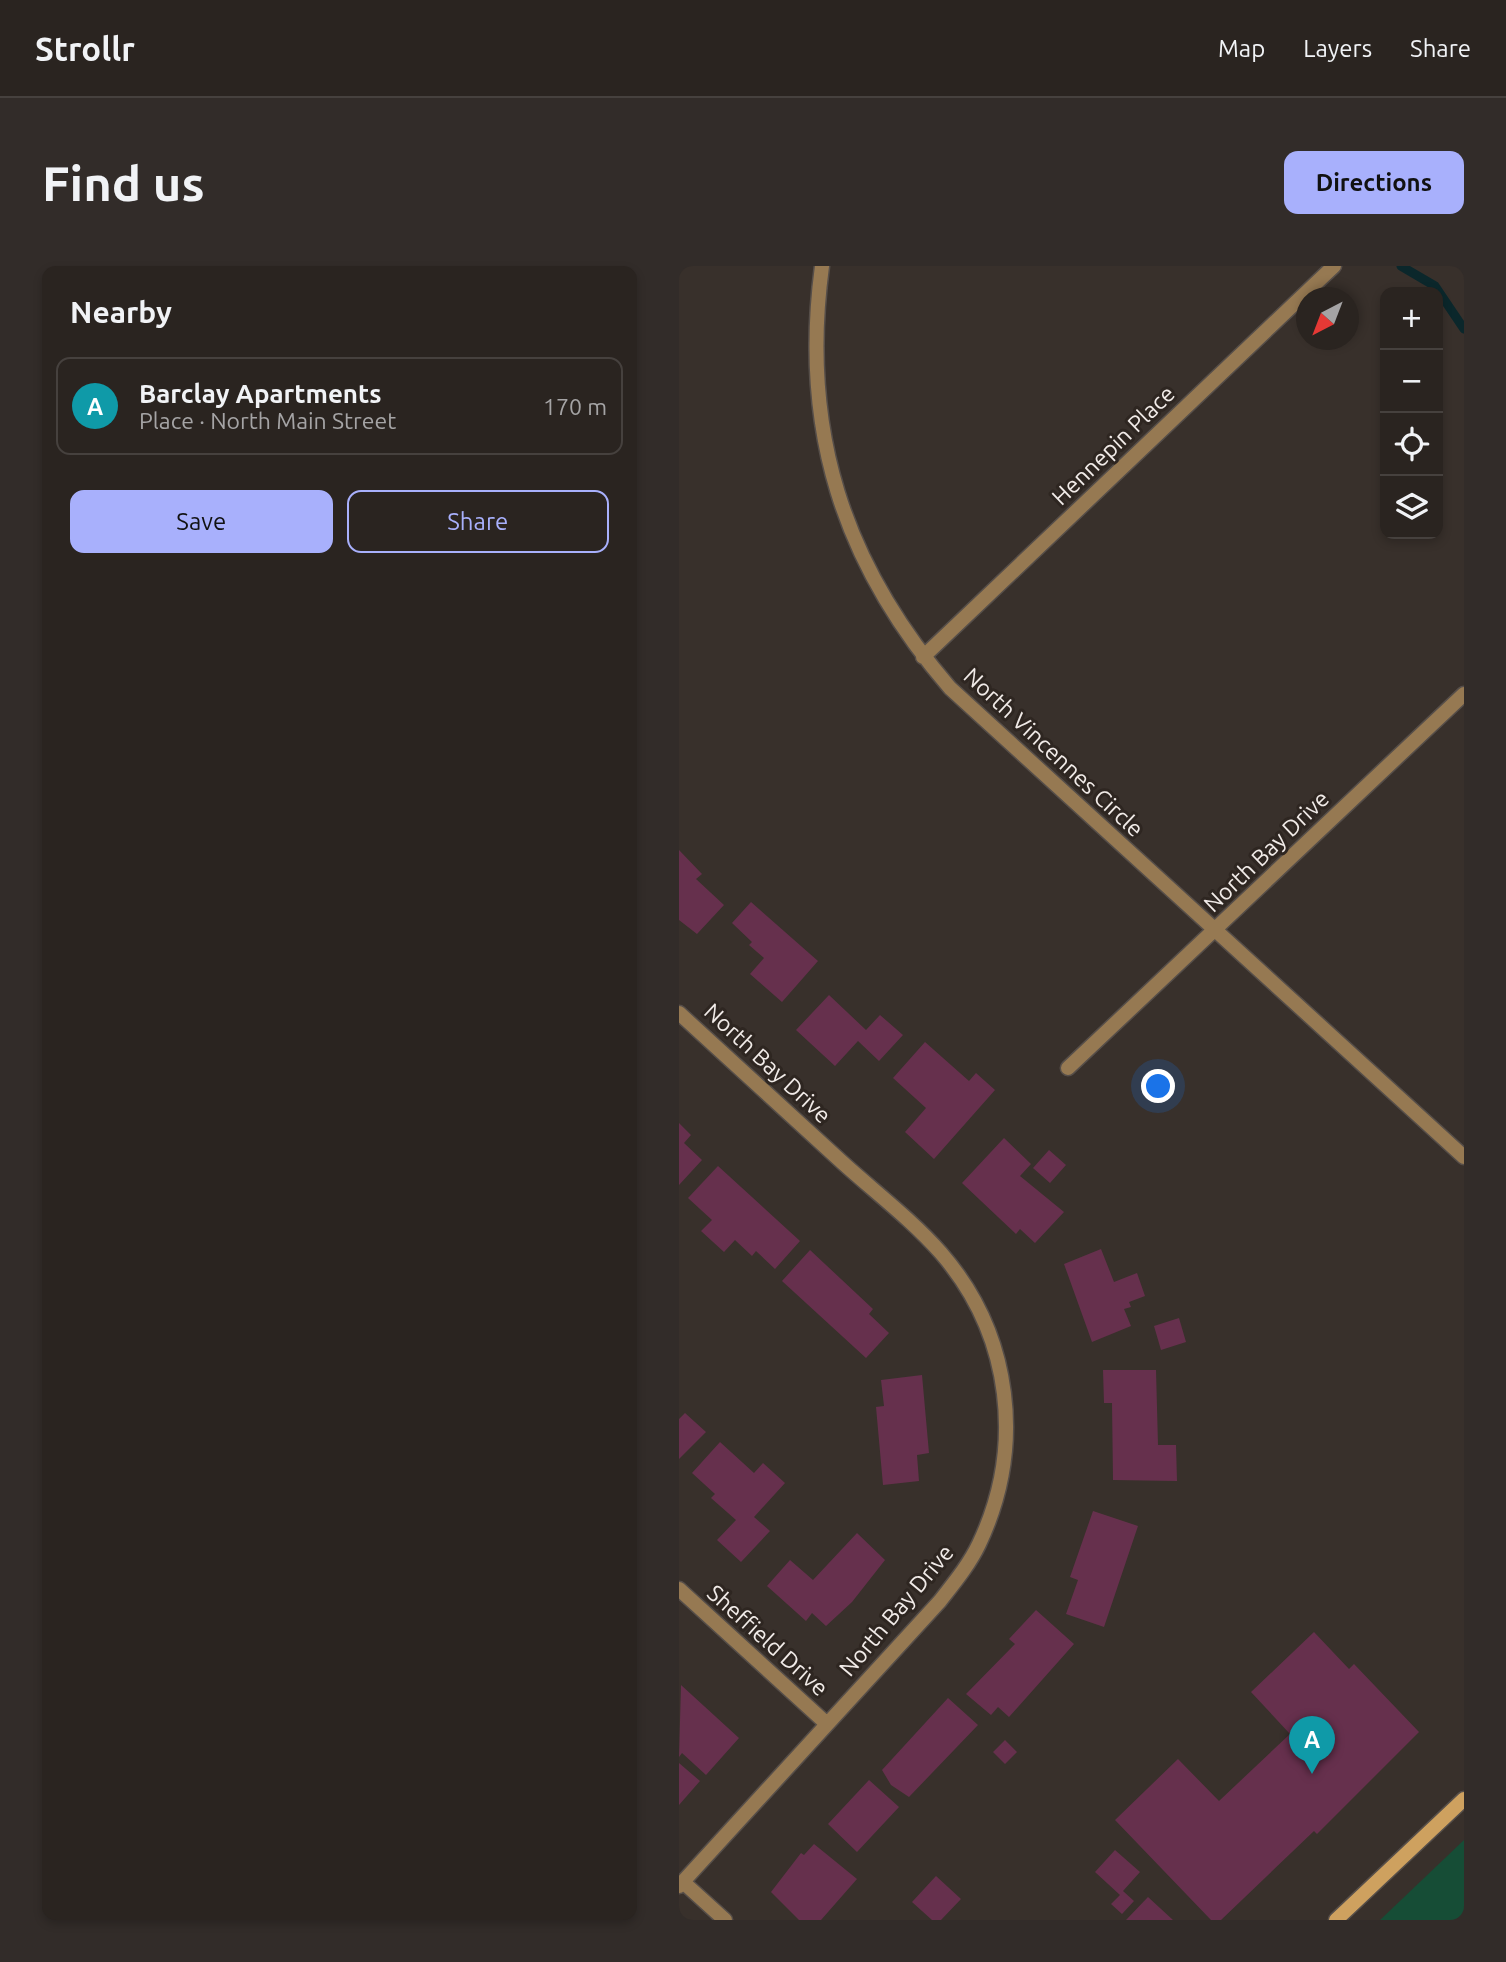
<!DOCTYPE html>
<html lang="en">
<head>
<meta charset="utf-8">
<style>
	:root { --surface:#2a2420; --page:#322c29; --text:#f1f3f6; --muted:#a5a4a5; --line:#46413e; --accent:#a8b0fc }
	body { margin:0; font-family:Ubuntu,sans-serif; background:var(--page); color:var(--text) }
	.controls { position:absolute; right:21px; top:21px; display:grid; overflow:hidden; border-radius:14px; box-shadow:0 4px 10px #0003 }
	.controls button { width:63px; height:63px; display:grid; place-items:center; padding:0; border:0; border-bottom:2px solid var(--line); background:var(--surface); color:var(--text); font:35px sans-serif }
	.compass { position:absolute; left:617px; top:21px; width:63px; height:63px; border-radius:50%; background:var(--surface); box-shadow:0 4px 10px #0003; rotate:222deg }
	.you { position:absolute; left:480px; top:821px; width:24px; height:24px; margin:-18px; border:5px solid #fff; border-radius:50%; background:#1a73e8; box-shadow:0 0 0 10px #1a73e833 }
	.badge { display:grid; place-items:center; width:46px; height:46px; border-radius:50%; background:var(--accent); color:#fff; font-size:23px; font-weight:700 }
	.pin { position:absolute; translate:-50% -58px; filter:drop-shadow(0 2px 4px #0008) }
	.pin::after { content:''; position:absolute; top:37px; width:24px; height:21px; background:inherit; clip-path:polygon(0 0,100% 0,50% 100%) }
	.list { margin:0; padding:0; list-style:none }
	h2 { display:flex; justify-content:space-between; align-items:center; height:91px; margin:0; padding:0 28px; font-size:30px }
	h2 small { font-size:23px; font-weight:400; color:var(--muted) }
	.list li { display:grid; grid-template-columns:46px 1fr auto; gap:21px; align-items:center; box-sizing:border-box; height:98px; margin:0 14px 14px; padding:0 14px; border:2px solid var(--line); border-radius:14px }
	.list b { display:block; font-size:26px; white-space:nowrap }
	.list p { margin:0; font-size:23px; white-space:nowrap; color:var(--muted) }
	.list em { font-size:23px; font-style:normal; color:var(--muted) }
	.actions { display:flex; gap:14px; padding:21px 28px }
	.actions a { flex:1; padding:16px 0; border:2px solid var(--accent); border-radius:14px; text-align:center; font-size:24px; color:var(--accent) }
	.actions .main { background:var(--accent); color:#111 }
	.icon { flex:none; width:38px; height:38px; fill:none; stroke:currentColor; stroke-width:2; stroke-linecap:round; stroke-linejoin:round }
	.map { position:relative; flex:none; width:785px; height:1654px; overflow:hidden; border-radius:14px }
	header { display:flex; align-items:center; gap:42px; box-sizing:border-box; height:98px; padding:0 35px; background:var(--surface); border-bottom:2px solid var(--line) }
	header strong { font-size:33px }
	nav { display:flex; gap:38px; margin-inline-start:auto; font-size:24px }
	.intro { display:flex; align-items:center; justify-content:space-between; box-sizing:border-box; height:168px; padding:0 42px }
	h1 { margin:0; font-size:49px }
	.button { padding:18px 32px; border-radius:14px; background:var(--accent); color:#111; font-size:24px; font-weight:700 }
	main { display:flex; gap:42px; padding:0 42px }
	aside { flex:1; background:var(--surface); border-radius:14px; box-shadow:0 4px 10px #0003 }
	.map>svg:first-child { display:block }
</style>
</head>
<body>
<header>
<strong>Strollr</strong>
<nav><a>Map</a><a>Layers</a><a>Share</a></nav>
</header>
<div class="intro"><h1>Find us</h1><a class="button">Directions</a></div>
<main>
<aside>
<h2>Nearby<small></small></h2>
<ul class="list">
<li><span class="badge" style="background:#0f9aa8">A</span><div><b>Barclay Apartments</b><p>Place · North Main Street</p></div><em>170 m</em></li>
</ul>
<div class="actions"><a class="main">Save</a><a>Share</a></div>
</aside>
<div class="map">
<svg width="785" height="1654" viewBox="0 0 785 1654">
	<rect width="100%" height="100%" fill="#38302b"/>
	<path fill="#164d36" d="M785 1574V1654H701Z"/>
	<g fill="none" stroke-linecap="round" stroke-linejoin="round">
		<path stroke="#0b272b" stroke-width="9" d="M722 0 756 20 785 63"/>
	</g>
	<path fill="#66304d" d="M0 584 23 608 17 613 45 639 18 668 0 654Z
		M72 636 139 695 103 736 71 708 85 692 70 679 73 676 53 657Z
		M150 729 187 764 201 749 224 769 200 795 179 775 156 800 117 764Z
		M246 776 290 815 297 807 316 824 255 893 226 866 247 842 214 812Z
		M0 857 12 869 5 877 23 894 0 919Z
		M325 872 352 898 341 910 385 946 356 977 341 963 337 968 283 917Z
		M370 884 387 899 371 917 354 902Z
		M39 900 121 975 96 1003 77 985 73 990 56 974 45 986 22 965 33 954 9 932Z
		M422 983 435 1016 458 1007 466 1030 450 1036 452 1041 445 1043 452 1060 413 1076 385 998Z
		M131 984 194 1043 190 1048 210 1067 187 1092 103 1015Z
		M500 1052 507 1076 482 1084 475 1060Z
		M424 1104H477L479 1179H497L498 1215 434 1214 433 1137H425Z
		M243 1109 250 1187 238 1189 240 1215 204 1219 197 1141 205 1140 202 1114Z
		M6 1147 27 1166 0 1193V1153Z
		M41 1176 75 1207 84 1197 106 1217 75 1251 91 1265 62 1296 38 1274 57 1254 32 1232 36 1228 13 1207Z
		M414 1245 459 1260 425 1361 387 1348 399 1314 391 1311Z
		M178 1267 206 1294 173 1336 147 1360 133 1347 127 1355 88 1320 111 1294 134 1314Z
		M357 1344 395 1378 330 1451 319 1441 312 1449 287 1428 336 1378 330 1373Z
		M635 1366 670 1403 675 1398 740 1466 638 1568 635 1565 542 1654H532L436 1554 499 1493 540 1535 611 1468 572 1426Z
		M2 1419 60 1472 27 1509 3 1487 0 1491Z
		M269 1432 299 1459 230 1531 212 1519 203 1504Z
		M326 1474 338 1486 326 1498 314 1486Z
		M0 1497 21 1515 0 1539Z
		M190 1514 220 1541 178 1586 149 1558Z
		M135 1578 178 1613 142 1654H120L92 1626 122 1587 125 1589Z
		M436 1584 461 1606 444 1625 455 1635 443 1648 432 1638 441 1629 416 1606Z
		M257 1610 282 1633 262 1654H253L233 1636Z
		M469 1631 494 1654H447Z"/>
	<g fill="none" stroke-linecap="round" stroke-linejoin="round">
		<g stroke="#564e49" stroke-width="17">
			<path id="minor" d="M143 0C121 164 164 298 271 422L785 891
				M244 391 655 0
				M0 747C55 797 109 847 164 897 196 926 233 954 262 987 333 1069 346 1181 300 1278 290 1299 275 1317 261 1335L0 1620
				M389 802 785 428
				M0 1323 148 1458
				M4 1616 46 1654"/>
		</g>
		<g stroke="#564e49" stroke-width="17">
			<path id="secondary" d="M657 1654 785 1533"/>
		</g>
		<use href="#minor" stroke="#967952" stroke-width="14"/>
		<use href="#secondary" stroke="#cea15f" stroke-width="14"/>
	</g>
	<g text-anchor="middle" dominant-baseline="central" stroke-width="6" stroke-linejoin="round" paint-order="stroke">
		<g font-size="23" fill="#f1ebe8" stroke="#2e2621">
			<text transform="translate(434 179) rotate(-44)">Hennepin Place</text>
			<text transform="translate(375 486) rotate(43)">North Vincennes Circle</text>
			<text transform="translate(587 585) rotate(-44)">North Bay Drive</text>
			<text transform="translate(89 797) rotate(43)">North Bay Drive</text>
			<text transform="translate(217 1344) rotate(-50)">North Bay Drive</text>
			<text transform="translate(89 1374) rotate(42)">Sheffield Drive</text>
		</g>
	</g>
</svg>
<div class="controls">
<button>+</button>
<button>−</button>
<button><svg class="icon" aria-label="locate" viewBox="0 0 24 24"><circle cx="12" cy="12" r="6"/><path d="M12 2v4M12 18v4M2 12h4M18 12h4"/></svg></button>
<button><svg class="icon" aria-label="layers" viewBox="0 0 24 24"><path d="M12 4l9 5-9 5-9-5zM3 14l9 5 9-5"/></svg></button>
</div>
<svg class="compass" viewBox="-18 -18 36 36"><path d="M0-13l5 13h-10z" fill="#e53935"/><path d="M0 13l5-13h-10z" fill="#a5a4a5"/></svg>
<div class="you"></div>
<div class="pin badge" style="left:633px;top:1508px;background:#0f9aa8">A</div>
</div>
</main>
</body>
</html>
